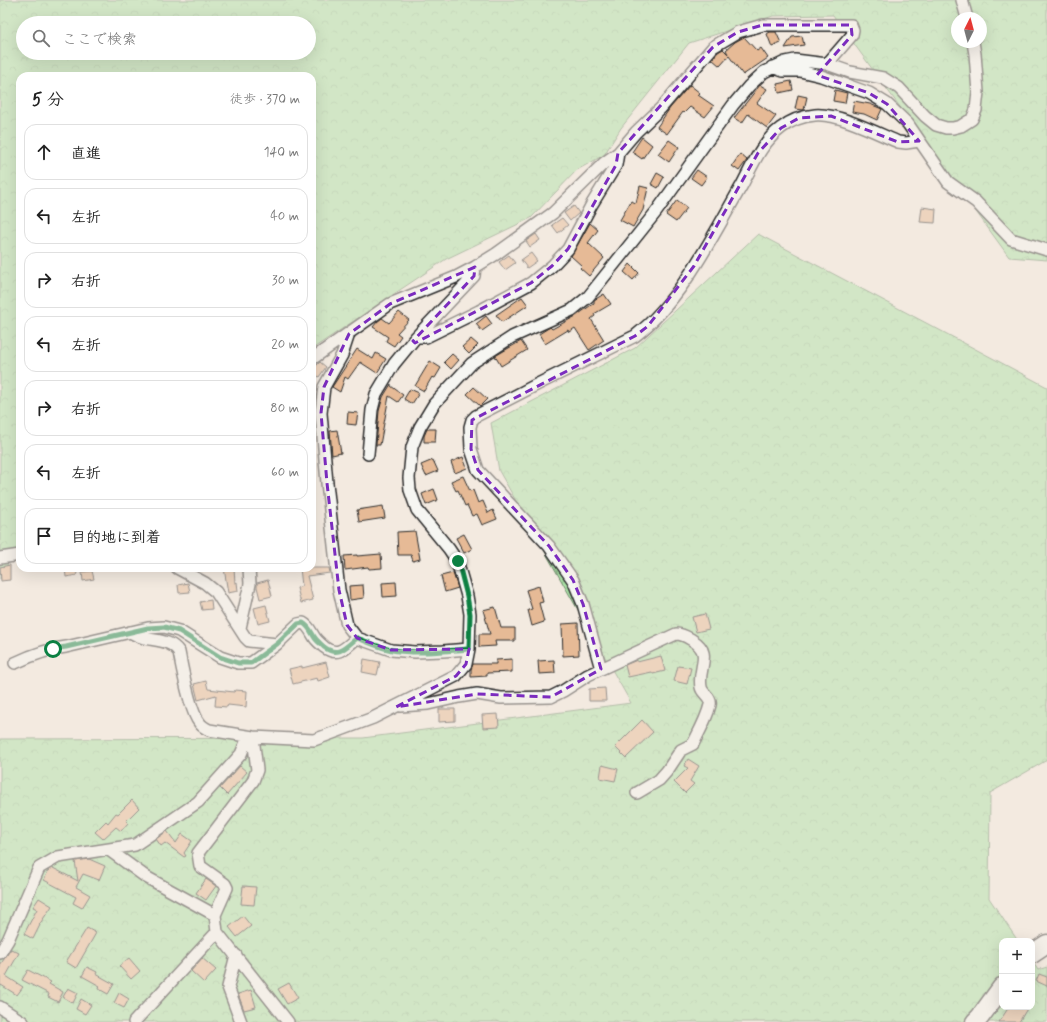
<!DOCTYPE html>
<html lang="ja">
<head>
<meta charset="utf-8">
<style>
	:root { --surface:#fff; --page:#f2f2f2; --text:#222; --muted:#767676; --line:#e0e0e0 }
	body { margin:0; font-family:Mynerve,"Klee One",sans-serif; background:var(--page); color:var(--text) }
	.controls { position:absolute; right:12px; bottom:12px; display:grid; overflow:hidden; border-radius:8px; box-shadow:0 4px 16px #0002 }
	.controls button { width:36px; height:36px; display:grid; place-items:center; padding:0; border:0; border-bottom:1px solid var(--line); background:var(--surface); color:var(--text); font:20px sans-serif }
	.compass { position:absolute; left:951px; top:12px; width:36px; height:36px; border-radius:50%; background:var(--surface); box-shadow:0 4px 16px #0002; rotate:6deg }
	.stop { position:absolute; width:12px; height:12px; margin:-9px; border:3px solid #0b8043; border-radius:50%; background:#fff }
	.stop.end { background:#0b8043; border-color:#fff; box-shadow:0 1px 4px #0008 }
	.list { margin:0; padding:0; list-style:none }
	h2 { display:flex; justify-content:space-between; align-items:center; height:52px; margin:0; padding:0 16px; font-size:17px }
	h2 small { font-size:13px; font-weight:400; color:var(--muted) }
	.list li { display:grid; grid-template-columns:26px 1fr auto; gap:12px; align-items:center; box-sizing:border-box; height:56px; margin:0 8px 8px; padding:0 8px; border:1px solid var(--line); border-radius:12px }
	.list b { display:block; font-size:15px; white-space:nowrap }
	.list em { font-size:13px; font-style:normal; color:var(--muted) }
	.icon { flex:none; width:22px; height:22px; fill:none; stroke:currentColor; stroke-width:2; stroke-linecap:round; stroke-linejoin:round }
	.map { position:relative; flex:none; width:1047px; height:1022px; overflow:hidden }
	.search { position:absolute; background:var(--surface); box-shadow:0 4px 16px #0002; left:16px; top:16px; width:300px; height:44px; display:flex; align-items:center; gap:10px; box-sizing:border-box; padding:0 14px; border-radius:22px; color:var(--muted); font-size:15px }
	.panel { position:absolute; background:var(--surface); box-shadow:0 4px 16px #0002; left:16px; top:72px; width:300px; height:500px; border-radius:12px }
	.map>svg:first-child { display:block }
</style>
</head>
<body>
<div class="map">
<svg width="1047" height="1022" viewBox="0 0 1047 1022">
	<defs>
		<pattern id="forest-crowns" width="20" height="18" patternUnits="userSpaceOnUse"><rect width="20" height="18" fill="#abe3a6"/><path d="M2 6a3 3 0 1 1 6 0M12 15a3 3 0 1 1 6 0" fill="none" stroke="#93c38f"/></pattern>
	</defs>
	<rect width="100%" height="100%" fill="#f3eae0"/>
	<filter id="ink" filterUnits="userSpaceOnUse"><feTurbulence type="fractalNoise" baseFrequency=".025" numOctaves="2"/><feDisplacementMap in="SourceGraphic" scale="8" xChannelSelector="R" yChannelSelector="G"/><feConvolveMatrix kernelMatrix="1 2 1 2 8 2 1 2 1" color-interpolation-filters="sRGB"/></filter>
	<g filter="url(#ink)">
		<path fill="url(#forest-crowns)" stroke="#6b8768" fill-rule="evenodd" d="M0 0H1047V260L1009 257 833 15 773 16 689 43 621 128 604 155 577 170 531 218 446 259 312 349V76H20V543L10 560 0 579ZM957 18H981V42H957ZM23 23H309V53H23Z
			M758 234 1047 387V760L990 793 989 898 1018 941H1002V1007H1032V961L1038 970 1047 967V1022H0V739L363 738 631 703 499 471 491 423 635 348Z"/>
		<path fill="#e6ba96" stroke="#2b2b2b" d="M770 32H776L781 43 772 47 767 34Z
			M802 36 804 45 785 48 792 37Z
			M744 37 757 51 761 48 768 58 743 75 729 56 720 66 712 59 718 52 723 49 728 54 726 50 735 42Z
			M791 81 793 90 779 93 777 84Z
			M690 85 700 93 698 95 714 106 705 117 690 107 684 113 683 112 667 134 657 127 670 108Z
			M760 85 767 89 757 103 776 116 767 128 748 114 742 123 734 118Z
			M835 90 847 93 845 103 833 101Z
			M798 95 807 97 804 110 795 109Z
			M854 101 870 104 882 109 877 120 864 114 852 112Z
			M642 137 652 145 642 159 632 152Z
			M669 140 679 147 669 162 658 154Z
			M740 154 747 160 739 171 732 166Z
			M697 170 707 177 701 185 691 178Z
			M657 173 664 177 658 188 651 184Z
			M640 186 648 188 643 210 633 227 620 220 631 201 636 203Z
			M677 200 687 208 676 222 666 215Z
			M574 206 579 213 570 221 564 213Z
			M922 207 936 209 935 223 920 222Z
			M562 218 568 225 558 233 552 225Z
			M590 223 598 230 588 243 604 258 589 276 580 268 582 266 571 256Z
			M536 234 540 240 530 247 526 241Z
			M531 253 537 261 527 268 521 260Z
			M509 255 515 263 505 270 499 262Z
			M630 264 639 273 633 280 624 272Z
			M604 294 611 304 594 314 595 316 591 319 604 340 589 350 575 328 569 332 568 330 545 344 539 334 550 327 552 329 576 316 594 303V300Z
			M522 297 528 305 502 322 496 315Z
			M399 312 409 320 397 333 401 336 394 346 386 341 388 337 373 327 377 322 382 318 389 323Z
			M486 316 492 324 482 331 476 324Z
			M471 339 478 345 469 354 462 347Z
			M521 341 527 350 501 366 495 356Z
			M357 349 373 359 376 353 386 359 377 373 360 362 348 379 345 377 340 392 332 387Z
			M452 354 459 360 451 369 444 362Z
			M430 361 441 368 435 378 432 377 424 391 415 386Z
			M320 362 326 367 319 377 312 372V370Z
			M391 384V386L403 395 398 402 389 396 380 445H376L379 411 383 397Z
			M474 387 487 399 480 406 467 394Z
			M410 389 419 393 412 404 404 399Z
			M348 412 358 413 356 425 347 424Z
			M427 429H436L435 442H424V436Z
			M337 430 341 453 332 455 330 431Z
			M463 457 467 468 455 473 451 462Z
			M433 460 438 471 426 476 421 465Z
			M463 476 470 491 473 490 478 503 483 501 488 513 493 510 497 519 482 525 477 514 472 516 467 505 465 506 458 490 456 491 451 481Z
			M434 489 438 500 426 505 422 494Z
			M383 506 385 518 359 522 357 510Z
			M415 531 420 559 413 561 411 555H398L397 532Z
			M464 534 472 549 464 553 456 538Z
			M381 554 382 568 369 569 368 567 345 570 344 556 357 555V556Z
			M10 565V580L1 581 0 567Z
			M65 568H76L77 575 66 577Z
			M224 568H234L235 583 237 582 238 591 228 593Z
			M300 568H329L330 573 307 576 313 600 301 603 297 588 302 586Z
			M92 571 94 579 83 581 82 572Z
			M453 573 458 588 445 592 441 576Z
			M268 580 272 596 260 599 257 587V583Z
			M396 582 397 596 383 597 382 583Z
			M188 583 190 592 179 593 178 585Z
			M363 585 364 598 350 600 349 586Z
			M539 586 543 602 539 603 544 622 532 626 528 610 532 609 526 590Z
			M211 600 212 609 202 610 200 602Z
			M266 605 270 621 258 624 254 608Z
			M495 607 501 628H515V641H495L496 646 479 647V634H490L483 610Z
			M705 614 709 629 696 632 692 617Z
			M578 623 579 655 563 656 562 624Z
			M661 656 665 671 653 674 652 672 628 677 625 665 637 660V662Z
			M364 659 380 662 377 675 362 672Z
			M512 659V672L487 673V676L471 677V669L473 664H496V660Z
			M554 660 555 673 539 674 538 661Z
			M326 662 330 677 318 681 317 678 293 684 289 669 302 666V668Z
			M678 666 691 668 687 684 674 681Z
			M206 681 208 689 234 692 235 690 247 691 246 707 228 705 227 707 215 706 216 695 198 700 194 684Z
			M605 688 606 701H589V689Z
			M439 709H455V721L439 722Z
			M498 714 499 727 483 728 482 715Z
			M642 720 653 732 626 758 615 747Z
			M688 759 699 766 690 781 694 784 685 793 674 782 688 768 684 766Z
			M602 765 618 769 615 781 600 778Z
			M240 766 247 772 227 795 220 788Z
			M132 800 139 808 126 821 128 823 121 831 116 827 103 839 95 832 106 821 108 823 116 813 118 814Z
			M167 831 176 843 182 834 192 841 184 853 186 856 184 857 165 843 161 846 156 839Z
			M89 859 105 866 99 880 83 874 76 887 90 895 82 908 73 903 76 897 44 880 48 871 53 868 78 881 75 861Z
			M206 879 216 886 206 900 196 893Z
			M243 886 256 887 254 905 241 904Z
			M39 898 52 906 39 925H40L33 939 24 934 37 909 33 907Z
			M243 916 251 926 237 937 229 927Z
			M87 928 96 933 76 968 66 962Z
			M11 949 19 953 6 976 23 987 17 995 1 985 0 987V965Z
			M129 958 140 971 131 979 119 966Z
			M202 958 216 970 204 983 191 971Z
			M87 967 97 972 96 974 114 984 108 994 99 989 100 986 82 976Z
			M28 970 51 982 49 984 63 992 58 1002 48 997 49 994 22 980Z
			M1039 974 1047 977V986L1036 981Z
			M289 983 298 998 287 1004 278 989Z
			M68 988 78 993 73 1003 63 997Z
			M251 990 256 1007 244 1010 238 994Z
			M119 993 129 999 124 1008 114 1003Z
			M81 999 91 1005 85 1014 76 1009Z
			M1009 1007H1028L1019 1022H999Z"/>
		<g fill="none" stroke-linecap="round" stroke-linejoin="round">
			<g stroke="#2b2b2b" stroke-width="14">
				<path id="minor" d="M962 0 967 18
					M772 67 783 71H800L821 76 869 93 887 104 908 124 948 182 976 202 1011 239 1047 250
					M349 334 342 355 324 387 321 413 327 483 339 590 347 625 357 638 391 650 415 652 443 651 469 649
					M416 337 474 276 475 267
					M312 359 390 304 456 277 475 267 496 254 553 213 604 163 618 153 636 132 661 108 713 47 738 32 763 25H851L853 30 852 35 827 64
					M368 454 372 410 376 394 394 364 416 337H426L479 311 531 283 552 266 568 249 592 204 616 165 618 153
					M0 558 20 555
					M177 568 205 583 216 592 245 637 249 641 277 644
					M240 628 250 584 249 568
					M130 632C134 634 139 637 144 638 157 641 171 640 179 652 182 668 190 711 199 722 201 726 205 728 209 730L253 737 314 740 373 718 456 676 466 664 469 649 470 614 467 596 457 561 449 549 417 510 410 490 409 478 412 447 420 427 434 404 472 363 512 337 572 310 588 297 656 212 733 105 749 86 764 72 785 62 795 60 827 64 850 72 883 78 899 88 925 116 936 125 946 128H953L961 126 972 119 976 110 978 92 975 54 973 42
					M15 663C32 655 47 649 66 647L148 628 164 627 179 631 220 657 238 663H251L277 644 298 624 303 623C309 626 311 632 315 638 317 641 321 644 324 647 338 658 346 647 357 638
					M601 669 583 604 573 580 549 546 478 470 471 449 470 427 472 420 476 416 538 384 635 336C682 300 713 235 742 185 753 164 762 142 781 128 791 120 804 116 815 115 838 113 877 133 898 142L906 143 919 141
					M401 706 428 704 459 697 477 694 501 698 551 697 563 691 588 675 676 634C683 634 687 637 692 640 714 653 697 668 701 687 702 694 712 697 710 705 707 718 699 732 693 744L681 750 667 771 659 780 637 793
					M253 737 257 770 253 781 198 853 200 866 225 884 227 888 215 915 217 932 288 1022
					M109 850 146 877 215 915
					M0 953 8 940 39 868 58 857 135 845 198 802 241 754 248 737
					M236 955 228 987 241 1022
					M0 1007 23 1022
					M134 1022 217 932"/>
			</g>
			<g stroke="#2b2b2b" stroke-width="21">
				<path id="primary" d="M1032 954 1047 944
					M975 1022 980 1017 1002 987"/>
			</g>
			<use href="#minor" stroke="#f6f6f2" stroke-width="11"/>
			<use href="#primary" stroke="#f6f6f2" stroke-width="18"/>
		</g>
	</g>
	<g fill="none" stroke-linecap="round" stroke-linejoin="round" filter="url(#ink)">
		<path stroke="#0b8043" stroke-width="5" d="M53 649 66 647 148 628 164 627 179 631 220 657 238 663H251L277 644 298 624 303 623C309 626 311 632 315 638 317 641 321 644 324 647 338 658 346 647 357 638 368 642 380 648 392 650 417 654 444 651 469 649L470 614 467 596 458 561"/>
	</g>
	<path d="M0 0H1047V1022H0ZM763 25H851L852 35 817 75 869 93 887 104 919 141 898 142 831 116 799 118 781 128 758 153 694 266 648 326 635 336 472 420 471 449 478 470 549 546 573 580 583 604 601 669 551 697 477 694 396 707 456 676 466 664 469 649 391 650 357 638 347 625 339 590 327 483 321 413 324 387 349 334 390 304 475 267 474 276 413 341 415 343 531 283 552 266 568 249 616 165 618 153 713 47 738 32Z" fill="#f3eae0" fill-opacity=".55" fill-rule="evenodd"/>
	<path fill="none" stroke="#7b2cbf" stroke-width="3" stroke-dasharray="8 5" stroke-linejoin="round" d="M763 25H851L852 35 817 75 869 93 887 104 919 141 898 142 831 116 799 118 781 128 758 153 694 266 648 326 635 336 472 420 471 449 478 470 549 546 573 580 583 604 601 669 551 697 477 694 396 707 456 676 466 664 469 649 391 650 357 638 347 625 339 590 327 483 321 413 324 387 349 334 390 304 475 267 474 276 413 341 415 343 531 283 552 266 568 249 616 165 618 153 713 47 738 32Z"/>
</svg>
<div class="controls">
<button>+</button>
<button>−</button>
</div>
<svg class="compass" viewBox="-18 -18 36 36"><path d="M0-13l5 13h-10z" fill="#e53935"/><path d="M0 13l5-13h-10z" fill="#767676"/></svg>
<div class="stop" style="left:53px;top:649px"></div>
<div class="stop end" style="left:458px;top:561px"></div>
<div class="search"><svg class="icon" aria-label="search" viewBox="0 0 24 24"><circle cx="10" cy="10" r="6"/><path d="M15 15l6 6"/></svg>ここで検索</div>
<section class="panel">
<h2>5 分<small>徒歩 · 370 m</small></h2>
<ul class="list">
<li><svg class="icon" aria-label="ahead" viewBox="0 0 24 24"><path d="M12 20V5M6 11l6-6 6 6"/></svg><div><b>直進</b></div><em>140 m</em></li>
<li><svg class="icon" aria-label="left" viewBox="0 0 24 24"><path d="M17 20v-9H6M10 6l-5 5 5 5"/></svg><div><b>左折</b></div><em>40 m</em></li>
<li><svg class="icon" aria-label="right" viewBox="0 0 24 24"><path d="M7 20v-9h11M14 6l5 5-5 5"/></svg><div><b>右折</b></div><em>30 m</em></li>
<li><svg class="icon" aria-label="left" viewBox="0 0 24 24"><path d="M17 20v-9H6M10 6l-5 5 5 5"/></svg><div><b>左折</b></div><em>20 m</em></li>
<li><svg class="icon" aria-label="right" viewBox="0 0 24 24"><path d="M7 20v-9h11M14 6l5 5-5 5"/></svg><div><b>右折</b></div><em>80 m</em></li>
<li><svg class="icon" aria-label="left" viewBox="0 0 24 24"><path d="M17 20v-9H6M10 6l-5 5 5 5"/></svg><div><b>左折</b></div><em>60 m</em></li>
<li><svg class="icon" aria-label="arrive" viewBox="0 0 24 24"><path d="M6 21V4h12l-3 4 3 4H6"/></svg><div><b>目的地に到着</b></div></li>
</ul>
</section>
</div>
</body>
</html>
